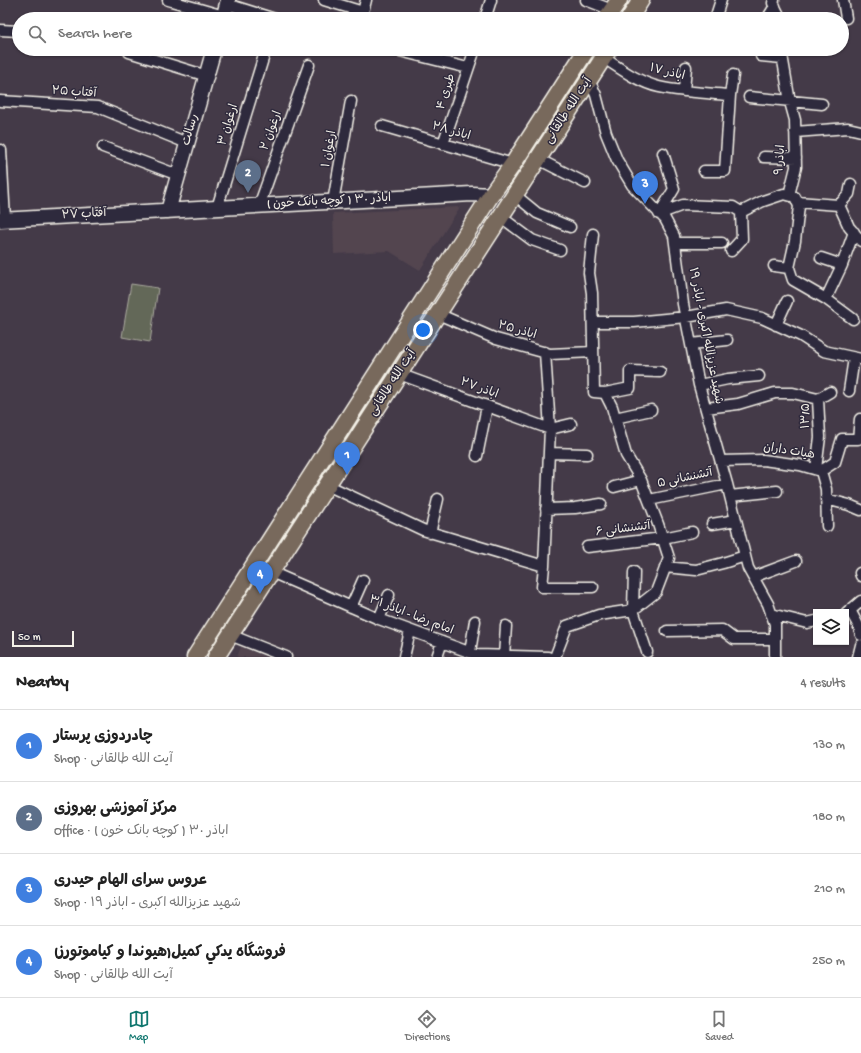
<!DOCTYPE html>
<html lang="en">
<head>
<meta charset="utf-8">
<style>
	:root { --surface:#fff; --page:#f2f2f2; --text:#222; --muted:#767676; --line:#e0e0e0; --accent:#0f766e }
	body { margin:0; font-family:"Gochi Hand","Playpen Sans Arabic",sans-serif; background:var(--page); color:var(--text) }
	.controls { position:absolute; right:12px; bottom:12px; display:grid; overflow:hidden; border-radius:0px; box-shadow:0 1px 3px #0004 }
	.controls button { width:36px; height:36px; display:grid; place-items:center; padding:0; border:0; border-bottom:1px solid var(--line); background:var(--surface); color:var(--text); font:20px sans-serif }
	.scale { position:absolute; left:12px; bottom:10px; width:62px; box-sizing:border-box; padding-left:4px; border:2px solid #f4f1e8; border-top:0; font-size:11px; line-height:14px; white-space:nowrap; color:#f4f1e8; -webkit-text-stroke:3px #2f2a3d; paint-order:stroke }
	.you { position:absolute; left:423px; top:330px; width:14px; height:14px; margin:-10px; border:3px solid #fff; border-radius:50%; background:#1a73e8; box-shadow:0 0 0 6px #1a73e833 }
	.badge { display:grid; place-items:center; width:26px; height:26px; border-radius:50%; background:var(--accent); color:#fff; font-size:13px; font-weight:700 }
	.pin { position:absolute; translate:-50% -33px; filter:drop-shadow(0 1px 2px #0008) }
	.pin::after { content:''; position:absolute; top:21px; width:14px; height:12px; background:inherit; clip-path:polygon(0 0,100% 0,50% 100%) }
	.list { margin:0; padding:0; list-style:none }
	h2 { display:flex; justify-content:space-between; align-items:center; height:52px; margin:0; padding:0 16px; font-size:17px }
	h2 small { font-size:13px; font-weight:400; color:var(--muted) }
	.list li { display:grid; grid-template-columns:26px 1fr auto; gap:12px; align-items:center; box-sizing:border-box; height:72px; padding:0 16px; border-top:1px solid var(--line) }
	.list b { display:block; font-size:15px; white-space:nowrap }
	.list p { margin:0; font-size:13px; white-space:nowrap; color:var(--muted) }
	.list em { font-size:13px; font-style:normal; color:var(--muted) }
	.icon { flex:none; width:22px; height:22px; fill:none; stroke:currentColor; stroke-width:2; stroke-linecap:round; stroke-linejoin:round }
	.map { position:relative; flex:none; width:861px; height:657px; overflow:hidden }
	.search { position:absolute; background:var(--surface); box-shadow:0 1px 3px #0004; left:12px; right:12px; top:12px; height:44px; display:flex; align-items:center; gap:10px; box-sizing:border-box; padding:0 14px; border-radius:22px; color:var(--muted); font-size:15px }
	.sheet { height:340px; background:var(--surface) }
	nav { display:flex; justify-content:space-around; align-items:center; box-sizing:border-box; height:56px; border-top:1px solid var(--line); background:var(--surface); font-size:11px; color:var(--muted) }
	nav a { display:grid; justify-items:center; gap:2px }
	nav .on { color:var(--accent) }
	.map>svg:first-child { display:block }
</style>
</head>
<body>
<div class="map">
<svg width="861" height="657" viewBox="0 0 861 657">
	<rect width="100%" height="100%" fill="#443a48"/>
	<filter id="ink" filterUnits="userSpaceOnUse"><feTurbulence type="fractalNoise" baseFrequency=".025" numOctaves="2"/><feDisplacementMap in="SourceGraphic" scale="8" xChannelSelector="R" yChannelSelector="G"/><feConvolveMatrix kernelMatrix="1 2 1 2 8 2 1 2 1" color-interpolation-filters="sRGB"/></filter>
	<g filter="url(#ink)">
		<path fill="#534550" d="M460 207 420 270 389 251 334 254 333 213Z
			M241 647 266 657H237Z"/>
		<path fill="#646759" stroke="#acaca0" d="M131 284 158 288 150 342 122 337Z"/>
		<g fill="none" stroke-linecap="round" stroke-linejoin="round">
			<g stroke="#f4f1e8" stroke-width="13">
				<path id="minor" d="M168 0 224 16
					M324 0 363 12 366 0
					M586 0 612 10
					M774 0 773 3 781 19
					M843 0 846 18
					M227 4 275 19
					M485 19 491 0
					M715 19 721 0
					M767 19 775 6
					M0 30 19 31
					M392 49 468 68
					M781 49 790 102 795 120 796 167 789 195
					M129 52 207 76
					M761 56 782 58
					M604 58C621 69 638 82 659 87 682 92 706 93 730 95
					M589 80 596 95 606 133 617 160 632 185 665 219 674 236 683 304 699 385 727 484 748 568 768 604 775 624V657
					M684 91 686 67
					M749 97 822 104
					M0 101 98 107 187 143
					M382 126 513 164
					M795 132 848 128 861 131
					M443 144 475 49
					M103 147 178 175
					M1 150 5 219
					M764 157 796 158
					M538 159 585 183
					M704 171H725L730 95 733 75
					M515 195 537 213 570 227
					M333 202 351 101
					M797 202 839 205 849 227 861 241
					M839 205 849 194 851 184
					M259 206 309 65
					M217 208 266 49
					M741 212 763 201 784 194 795 197 799 206 795 241 789 268
					M659 214 683 205 733 207 741 212 742 239 731 251
					M659 214 674 189 663 153
					M501 217 532 240 560 250
					M675 243H722
					M821 258 842 265
					M774 266 789 268 793 280 826 299 853 319
					M826 299 842 265 854 232
					M438 314 496 339 550 354 593 352
					M593 322H634L686 317 726 310 762 318 801 336 824 351 861 359
					M776 325 787 301
					M691 344 727 340
					M545 352 550 429 544 566 542 587H593
					M399 374 550 429 571 424
					M699 385 728 379 759 376
					M849 391 854 358
					M605 393 630 388V371L660 372
					M706 408 738 404 775 393H793L818 399
					M615 418 651 410
					M549 453 587 454
					M477 456 487 406
					M721 461 763 460 800 465 821 471 826 489 827 526
					M816 469 820 437 818 399 830 392
					M821 471 835 462 842 439H858L860 419
					M327 485 423 530 544 566
					M614 487 641 480
					M730 496 777 491
					M826 499 849 505 861 510
					M649 500 727 484
					M546 509 575 508 601 504
					M712 524 736 520
					M430 533 438 499
					M587 547 663 538 692 532
					M665 567 696 570 723 563 745 556
					M271 572 379 619 477 655 548 657
					M634 572 633 610 647 652
					M860 573 861 576
					M753 577 796 561
					M351 607 363 580
					M850 610 859 627 861 635
					M771 614 807 623 816 621
					M846 614 861 601
					M379 619 389 595
					M667 631 722 630 734 639H775
					M230 635 286 657
					M470 652 475 621
					M504 656 506 626
					M404 657 410 631
					M437 657 442 642
					M555 657 567 626 599 615 633 610 656 592 669 558 658 524 641 480 626 455 612 407 605 393 594 392 592 293 589 273 593 234
					M858 657 861 645"/>
			</g>
			<g stroke="#f4f1e8" stroke-width="17">
				<path id="secondary" d="M223 19 228 0
					M168 211 214 49
					M0 220 472 194 491 195"/>
			</g>
			<g stroke="#f4f1e8" stroke-width="19">
				<path id="primary" d="M606 19 619 0
					M629 19 641 0
					M195 657 491 195 513 164 587 49
					M216 657 609 49"/>
			</g>
			<use href="#minor" stroke="#2f2a3d" stroke-width="10"/>
			<use href="#secondary" stroke="#2f2a3d" stroke-width="14"/>
			<use href="#primary" stroke="#78695c" stroke-width="16"/>
		</g>
	</g>
	<g text-anchor="middle" dominant-baseline="central" stroke-width="3" stroke-linejoin="round" paint-order="stroke">
		<g font-size="12" fill="#f4f1e8" stroke="#2f2a3d">
			<text transform="translate(667 73) rotate(14)">اباذر ۱۷</text>
			<text transform="translate(447 92) rotate(-72)">طبری ۴</text>
			<text transform="translate(74 93) rotate(4)">آفتاب ۲۵</text>
			<text transform="translate(569 111) rotate(-57)">آیت الله طالقانی</text>
			<text transform="translate(229 125) rotate(-73)">ارغوان ۳</text>
			<text transform="translate(191 130) rotate(-74)">رسالت</text>
			<text transform="translate(272 131) rotate(-70)">ارغوان ۲</text>
			<text transform="translate(451 132) rotate(16)">اباذر ۲۸</text>
			<text transform="translate(330 149) rotate(-80)">ارغوان ۱</text>
			<text transform="translate(781 160) rotate(-85)">اباذر ۹</text>
			<text transform="translate(329 202) rotate(-3)">اباذر ۳۰ ( کوچه بانک خون )</text>
			<text transform="translate(84 215) rotate(-3)">آفتاب ۲۷</text>
			<text transform="translate(517 331) rotate(16)">اباذر ۲۵</text>
			<text transform="translate(705 336) rotate(79)">شهید عزیزالله اکبری - اباذر ۱۹</text>
			<text transform="translate(393 383) rotate(-57)">آیت الله طالقانی</text>
			<text transform="translate(479 389) rotate(20)">اباذر ۲۷</text>
			<text transform="translate(807 416) rotate(-90)">۱۳/۵</text>
			<text transform="translate(789 452) rotate(9)">هیات داران</text>
			<text transform="translate(685 479) rotate(-12)">آتشنشانی ۵</text>
			<text transform="translate(623 530) rotate(-7)">آتشنشانی ۶</text>
			<text transform="translate(411 616) rotate(21)">امام رضا - اباذر ۳۱</text>
		</g>
	</g>
</svg>
<div class="controls">
<button><svg class="icon" aria-label="layers" viewBox="0 0 24 24"><path d="M12 4l9 5-9 5-9-5zM3 14l9 5 9-5"/></svg></button>
</div>
<div class="scale">50 m</div>
<div class="you"></div>
<div class="pin badge" style="left:347px;top:475px;background:#3f7fe0">1</div>
<div class="pin badge" style="left:248px;top:193px;background:#5c6f8a">2</div>
<div class="pin badge" style="left:645px;top:204px;background:#3f7fe0">3</div>
<div class="pin badge" style="left:260px;top:594px;background:#3f7fe0">4</div>
<div class="search"><svg class="icon" aria-label="search" viewBox="0 0 24 24"><circle cx="10" cy="10" r="6"/><path d="M15 15l6 6"/></svg>Search here</div>
</div>
<section class="sheet">
<h2>Nearby<small>4 results</small></h2>
<ul class="list">
<li><span class="badge" style="background:#3f7fe0">1</span><div><b>چادردوزی پرستار</b><p>Shop · آیت الله طالقانی</p></div><em>130 m</em></li>
<li><span class="badge" style="background:#5c6f8a">2</span><div><b>مرکز آموزشی بهروزی</b><p>Office · اباذر ۳۰ ( کوچه بانک خون )</p></div><em>180 m</em></li>
<li><span class="badge" style="background:#3f7fe0">3</span><div><b>عروس سرای الهام حیدری</b><p>Shop · شهید عزیزالله اکبری - اباذر ۱۹</p></div><em>210 m</em></li>
<li><span class="badge" style="background:#3f7fe0">4</span><div><b>فروشگاه يدكي كميل(هیوندا و کیاموتورز)</b><p>Shop · آیت الله طالقانی</p></div><em>250 m</em></li>
</ul>
</section>
<nav>
<a class="on"><svg class="icon" aria-label="map" viewBox="0 0 24 24"><path d="M3 6l6-2 6 2 6-2v14l-6 2-6-2-6 2zM9 4v14M15 6v14"/></svg>Map</a>
<a><svg class="icon" aria-label="directions" viewBox="0 0 24 24"><path d="M12 3l9 9-9 9-9-9zM9 14v-3h6M13 9l2 2-2 2"/></svg>Directions</a>
<a><svg class="icon" aria-label="saved" viewBox="0 0 24 24"><path d="M7 4h10v16l-5-4-5 4z"/></svg>Saved</a>
</nav>
</body>
</html>
